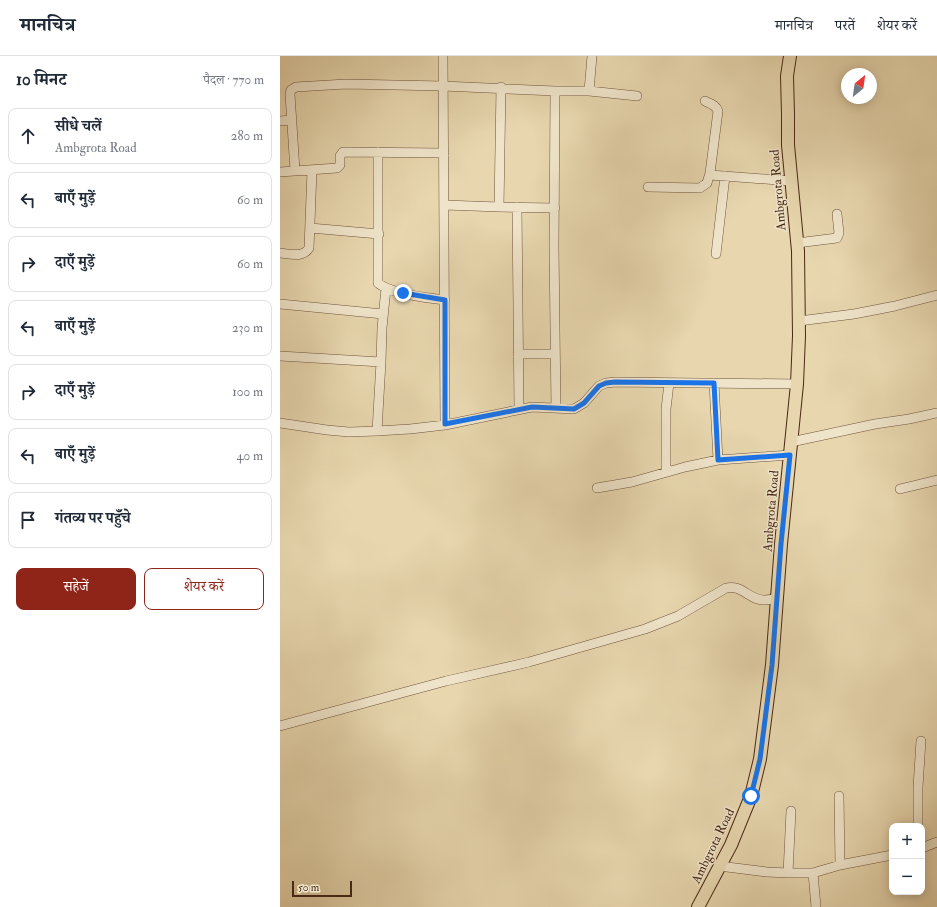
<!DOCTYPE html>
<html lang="hi">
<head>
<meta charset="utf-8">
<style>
	:root { --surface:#fff; --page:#f6f6f7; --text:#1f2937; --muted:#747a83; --line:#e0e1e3; --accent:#8f2418 }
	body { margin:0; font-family:"IM FELL Double Pica","Noto Serif Devanagari",serif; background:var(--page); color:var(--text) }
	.controls { position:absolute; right:12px; bottom:12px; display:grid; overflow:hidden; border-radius:8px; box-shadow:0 2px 10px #0003 }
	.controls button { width:36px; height:36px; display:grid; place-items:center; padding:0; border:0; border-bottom:1px solid var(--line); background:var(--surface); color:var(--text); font:20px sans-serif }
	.compass { position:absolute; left:561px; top:12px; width:36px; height:36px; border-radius:50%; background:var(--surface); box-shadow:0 2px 10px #0003; rotate:29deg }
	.scale { position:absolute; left:12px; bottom:10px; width:60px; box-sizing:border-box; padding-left:4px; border:2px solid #4a2915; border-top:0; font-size:11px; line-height:14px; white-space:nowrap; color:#4a2915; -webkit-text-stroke:3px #efe4ca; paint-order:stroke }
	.stop { position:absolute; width:12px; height:12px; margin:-9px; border:3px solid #1a73e8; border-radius:50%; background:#fff }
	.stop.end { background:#1a73e8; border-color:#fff; box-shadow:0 1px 4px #0008 }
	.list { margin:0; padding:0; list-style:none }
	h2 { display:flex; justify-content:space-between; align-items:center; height:52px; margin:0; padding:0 16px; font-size:17px }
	h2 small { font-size:13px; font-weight:400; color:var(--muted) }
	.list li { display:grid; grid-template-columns:26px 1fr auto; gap:12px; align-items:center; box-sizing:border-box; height:56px; margin:0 8px 8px; padding:0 8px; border:1px solid var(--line); border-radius:8px }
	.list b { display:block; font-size:15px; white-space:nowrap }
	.list p { margin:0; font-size:13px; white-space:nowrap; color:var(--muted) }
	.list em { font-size:13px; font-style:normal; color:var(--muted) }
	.actions { display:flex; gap:8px; padding:12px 16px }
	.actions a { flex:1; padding:9px 0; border:1px solid var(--accent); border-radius:8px; text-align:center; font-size:14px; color:var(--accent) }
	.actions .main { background:var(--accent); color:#fff }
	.icon { flex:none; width:22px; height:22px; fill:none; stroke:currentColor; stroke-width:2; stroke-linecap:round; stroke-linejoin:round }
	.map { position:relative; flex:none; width:657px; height:851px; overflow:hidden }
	header { display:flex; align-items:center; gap:24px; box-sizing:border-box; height:56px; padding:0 20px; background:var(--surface); border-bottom:1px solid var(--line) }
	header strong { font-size:19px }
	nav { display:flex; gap:22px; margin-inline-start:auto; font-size:14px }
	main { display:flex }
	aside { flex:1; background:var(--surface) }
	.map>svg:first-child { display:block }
</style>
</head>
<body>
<header>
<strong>मानचित्र</strong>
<nav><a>मानचित्र</a><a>परतें</a><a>शेयर करें</a></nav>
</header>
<main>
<aside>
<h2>10 मिनट<small>पैदल · 770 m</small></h2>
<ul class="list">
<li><svg class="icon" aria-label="ahead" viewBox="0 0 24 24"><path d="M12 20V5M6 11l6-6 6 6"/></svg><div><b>सीधे चलें</b><p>Ambgrota Road</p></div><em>280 m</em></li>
<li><svg class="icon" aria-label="left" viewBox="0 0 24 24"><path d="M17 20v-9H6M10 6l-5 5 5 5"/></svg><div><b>बाएँ मुड़ें</b></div><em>60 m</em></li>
<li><svg class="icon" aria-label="right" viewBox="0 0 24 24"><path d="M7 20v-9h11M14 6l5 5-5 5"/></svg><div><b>दाएँ मुड़ें</b></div><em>60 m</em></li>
<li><svg class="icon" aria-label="left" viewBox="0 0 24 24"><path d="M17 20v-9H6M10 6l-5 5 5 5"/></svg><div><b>बाएँ मुड़ें</b></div><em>230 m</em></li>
<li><svg class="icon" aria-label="right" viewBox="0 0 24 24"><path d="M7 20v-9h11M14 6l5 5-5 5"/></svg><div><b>दाएँ मुड़ें</b></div><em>100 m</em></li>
<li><svg class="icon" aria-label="left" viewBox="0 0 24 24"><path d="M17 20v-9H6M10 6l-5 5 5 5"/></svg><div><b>बाएँ मुड़ें</b></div><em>40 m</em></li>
<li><svg class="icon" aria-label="arrive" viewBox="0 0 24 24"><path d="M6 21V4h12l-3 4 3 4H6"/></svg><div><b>गंतव्य पर पहुँचे</b></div></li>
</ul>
<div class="actions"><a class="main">सहेजें</a><a>शेयर करें</a></div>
</aside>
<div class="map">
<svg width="657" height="851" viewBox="0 0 657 851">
	<rect width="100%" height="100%" fill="#e7d6ae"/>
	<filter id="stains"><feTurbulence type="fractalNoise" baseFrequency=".005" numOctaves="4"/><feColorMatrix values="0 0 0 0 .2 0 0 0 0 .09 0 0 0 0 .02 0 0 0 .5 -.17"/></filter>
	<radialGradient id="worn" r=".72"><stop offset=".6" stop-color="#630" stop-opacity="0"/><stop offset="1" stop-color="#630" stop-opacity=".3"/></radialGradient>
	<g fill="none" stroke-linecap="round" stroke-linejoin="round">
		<g stroke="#71543b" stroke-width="10">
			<path id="minor" d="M163 0 165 369
				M275 35 274 192 276 352
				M309 35 312 0
				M0 65 12 64
				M98 96V227C111 238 148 242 165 244
				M15 115 10 38 11 34 16 31 66 28 163 30 275 35H309L357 40
				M0 116 57 112 60 109V100L63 96 164 97
				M430 119 511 125
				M368 131 420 132 427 127 430 117 438 55C436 49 431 48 425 45
				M165 149 219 151 275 152
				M219 151 221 31
				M237 151 239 353
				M30 172 99 178
				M517 187 557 182 559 177 557 158
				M0 197C10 198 23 202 29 192L32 114
				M436 198 445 120
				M0 248 103 258
				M519 265 574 258 615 250 657 239
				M238 298H275
				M0 300 101 306
				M434 327 438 404
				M0 367 47 374 69 376 97 375 130 373 165 369 252 351 294 353 304 347 319 330 326 327 335 326 517 328
				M97 375 101 306 102 272 106 232
				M511 386 595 368 629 363 657 357
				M386 416V353L389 327
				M317 432 352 426 405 411 438 404 510 399
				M620 433 657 424
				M0 670 166 625 249 606 365 573 398 560 446 532C462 528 470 545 485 544 490 544 494 543 498 541
				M559 740 560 809
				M638 770V731L641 685
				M642 792 657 786
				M439 810 487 816 508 817H533L560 809 612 799
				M508 817 511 755
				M533 817 536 851"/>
		</g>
		<g stroke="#4a2915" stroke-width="14">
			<path id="major" d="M418 851 451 789 471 740 480 703 492 609 501 488 517 328 519 280 518 195 508 89V58L507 20 510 0"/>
		</g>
		<use href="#minor" stroke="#efe4ca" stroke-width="9"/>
		<use href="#major" stroke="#e7d6ae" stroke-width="12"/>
	</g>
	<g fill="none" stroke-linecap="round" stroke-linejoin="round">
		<path stroke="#1a73e8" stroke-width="5" d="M123 237 165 244V368L252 351 294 353 304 347 319 330 326 327 335 326 434 327 438 404 510 399 501 488 492 609 480 703 471 740"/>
	</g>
	<g text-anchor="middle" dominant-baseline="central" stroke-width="3" stroke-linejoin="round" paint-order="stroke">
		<g font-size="13" fill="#4a2915" stroke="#efe4ca">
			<text transform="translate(498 134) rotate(-95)">Ambgrota Road</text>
			<text transform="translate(491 455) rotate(-85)">Ambgrota Road</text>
			<text transform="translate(433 790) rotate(-64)">Ambgrota Road</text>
		</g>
	</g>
	<rect width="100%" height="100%" filter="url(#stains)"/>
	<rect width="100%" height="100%" fill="url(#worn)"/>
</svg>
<div class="controls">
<button>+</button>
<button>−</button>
</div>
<svg class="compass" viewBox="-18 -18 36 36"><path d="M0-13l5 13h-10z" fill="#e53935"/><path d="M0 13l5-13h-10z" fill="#747a83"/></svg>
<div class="scale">50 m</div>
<div class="stop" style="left:471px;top:740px"></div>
<div class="stop end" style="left:123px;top:237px"></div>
</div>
</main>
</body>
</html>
